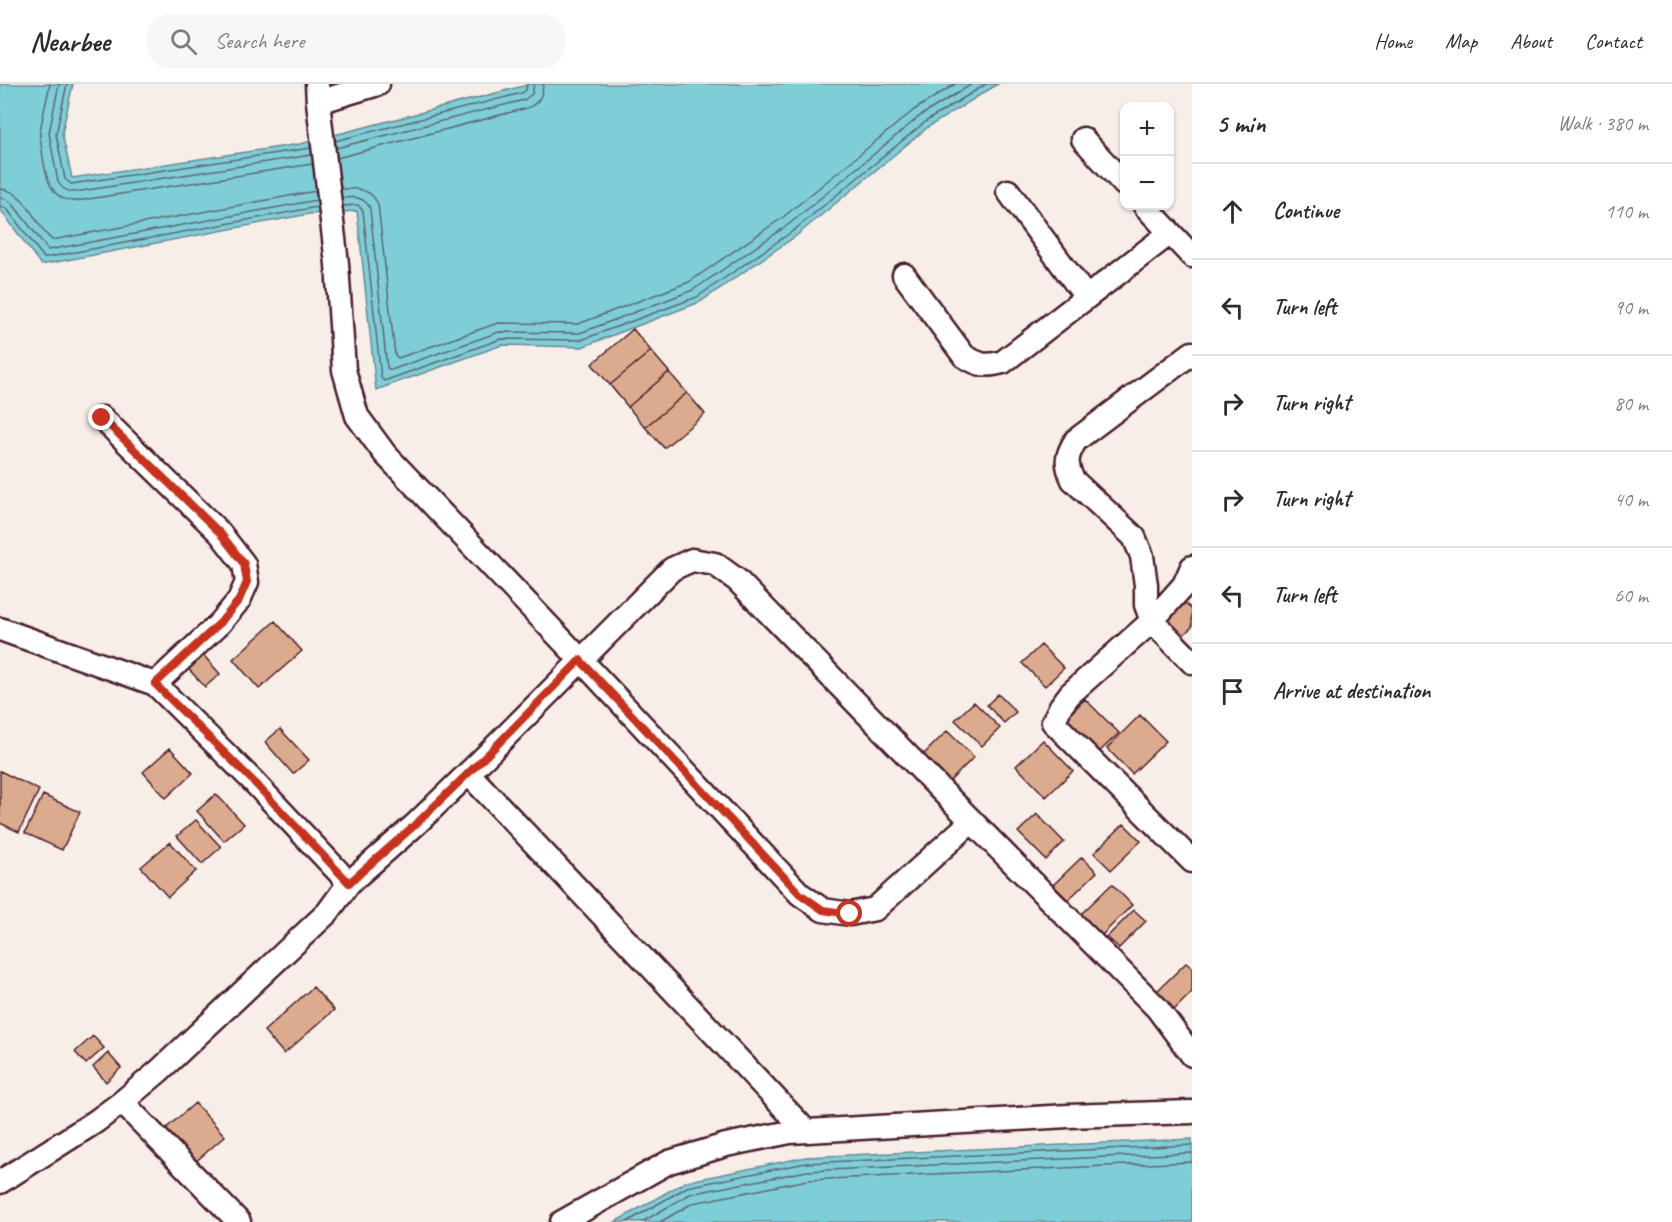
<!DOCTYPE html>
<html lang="en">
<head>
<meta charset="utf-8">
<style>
	:root { --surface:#fff; --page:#f7f7f7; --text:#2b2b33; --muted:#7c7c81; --line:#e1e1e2 }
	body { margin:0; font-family:Caveat,sans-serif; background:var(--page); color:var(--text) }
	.controls { position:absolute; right:18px; top:18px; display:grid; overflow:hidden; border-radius:12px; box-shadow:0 2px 4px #0004 }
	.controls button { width:54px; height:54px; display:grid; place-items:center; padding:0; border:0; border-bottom:2px solid var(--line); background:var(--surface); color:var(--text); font:30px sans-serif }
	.stop { position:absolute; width:18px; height:18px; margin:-14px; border:4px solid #c8321e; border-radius:50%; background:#fff }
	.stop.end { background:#c8321e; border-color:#fff; box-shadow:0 2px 6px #0008 }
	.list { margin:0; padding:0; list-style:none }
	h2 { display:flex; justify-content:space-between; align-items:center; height:78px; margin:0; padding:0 24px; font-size:26px }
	h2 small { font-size:20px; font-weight:400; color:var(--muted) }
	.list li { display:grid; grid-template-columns:39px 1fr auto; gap:18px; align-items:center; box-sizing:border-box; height:96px; padding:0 24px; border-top:2px solid var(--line) }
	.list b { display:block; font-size:22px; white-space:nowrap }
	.list em { font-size:20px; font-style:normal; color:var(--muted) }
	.icon { flex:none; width:33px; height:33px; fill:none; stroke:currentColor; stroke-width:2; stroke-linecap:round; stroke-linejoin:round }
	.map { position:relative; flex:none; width:1192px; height:1138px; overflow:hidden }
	header { display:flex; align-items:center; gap:36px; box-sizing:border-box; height:84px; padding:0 30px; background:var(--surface); border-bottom:2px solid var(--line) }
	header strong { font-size:28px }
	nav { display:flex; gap:33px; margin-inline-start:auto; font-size:21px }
	.search { width:420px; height:54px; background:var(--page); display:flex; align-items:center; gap:15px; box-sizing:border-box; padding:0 21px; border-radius:24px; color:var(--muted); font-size:22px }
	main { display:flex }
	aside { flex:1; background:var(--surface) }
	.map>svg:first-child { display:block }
</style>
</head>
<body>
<header>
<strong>Nearbee</strong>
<div class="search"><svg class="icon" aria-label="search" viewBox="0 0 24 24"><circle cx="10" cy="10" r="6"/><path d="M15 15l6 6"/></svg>Search here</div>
<nav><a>Home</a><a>Map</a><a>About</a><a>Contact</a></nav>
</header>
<main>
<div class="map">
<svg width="1192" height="1138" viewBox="0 0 1192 1138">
	<rect width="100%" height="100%" fill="#f8eee8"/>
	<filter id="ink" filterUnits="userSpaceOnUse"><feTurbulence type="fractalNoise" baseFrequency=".0167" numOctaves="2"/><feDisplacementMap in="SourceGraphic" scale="12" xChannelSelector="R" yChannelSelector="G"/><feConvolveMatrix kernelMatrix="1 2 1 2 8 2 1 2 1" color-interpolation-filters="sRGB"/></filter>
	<g filter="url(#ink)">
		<path fill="#7eced8" stroke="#698893" stroke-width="1.5" d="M0 0H73L62 49 72 94 300 60 531 0H998L928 43 796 152 700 218 582 263 502 261 376 306 357 127 309 130 41 181 0 125Z
			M1192 1055V1138H615L685 1098 806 1073Z"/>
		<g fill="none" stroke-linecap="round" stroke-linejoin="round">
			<path stroke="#5f6570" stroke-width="1.5" d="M50 0 40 46V53C44 77 44 118 76 117L312 80
				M59 0 49 49 58 98C62 105 67 108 75 108L311 71
				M67 0 56 50 65 95 71 100 311 64
				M335 57 522 9 526 6 527 0
				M336 64 524 16 532 10 534 0
				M337 74 527 24C538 20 543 12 543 0
				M0 105C27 106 34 141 52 156L316 107
				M341 105C357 104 370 104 378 120L395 271 398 274 498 239 578 240 689 198 782 134 914 26 955 0
				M0 114 6 115 12 119 48 166 317 116
				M342 114C354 113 365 112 370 125L387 284 391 286 499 248 580 249 693 206 788 141 920 32 972 0
				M0 122 7 125 44 174 317 123
				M343 122 358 121 363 127 381 294 384 297 501 255 581 256 697 213 793 147 925 38 986 0
				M627 1138 687 1103 806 1079 1192 1061
				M642 1138 690 1110 807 1087 1192 1069
				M660 1138 693 1119 808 1096 1192 1078"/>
		</g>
		<path fill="#dcab8e" stroke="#4a1f2b" stroke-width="1.5" d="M633 245 651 267 610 301 592 280Z
			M651 267 669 288 628 323 610 301Z
			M669 288 687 309 645 343 628 323Z
			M687 309 705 330 664 364 645 343Z
			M1180 514 1192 526V543L1181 553 1161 533Z
			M275 537 302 567 259 605 233 575Z
			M1041 561 1064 584 1045 602 1022 579Z
			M198 565 220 590 205 603 183 579Z
			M998 610 1016 628 1004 639 987 621Z
			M1085 615 1119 649 1095 672 1061 639Z
			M974 618 1000 644 982 662 955 636Z
			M1140 631 1166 657 1132 690 1107 664Z
			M280 645 309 676 293 690 265 658Z
			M947 647 974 673 945 702 918 676Z
			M1043 656 1073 687 1046 713 1016 682Z
			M170 664 193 689 166 714 143 688Z
			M0 687 39 706 19 748 0 739Z
			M216 710 244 740 224 757 197 727Z
			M43 711 80 728 62 766 25 749Z
			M1037 730 1064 758 1046 776 1018 748Z
			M196 736 221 763 202 780 177 752Z
			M1124 740 1141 757 1111 786 1094 769Z
			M170 758 196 787 168 813 141 783Z
			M1082 773 1097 788 1068 816 1053 801Z
			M1112 800 1132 821 1100 853 1079 832Z
			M1134 826 1146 837 1119 864 1107 853Z
			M1186 879 1192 884V908L1174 926 1156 908Z
			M313 903 334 926 284 970 264 947Z
			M93 952 104 964 86 980 75 968Z
			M108 969 121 984 106 998 93 983Z
			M195 1019 225 1052 193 1080 163 1047Z"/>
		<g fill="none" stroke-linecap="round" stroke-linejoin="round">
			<g stroke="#4a1f2b" stroke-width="27">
				<path id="minor" d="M317 0 318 18 378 0
					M318 18 337 180 344 286 357 332 385 370 581 576 800 810 823 826 850 830 875 825 972 737
					M1083 55 1124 100
					M1008 107 1086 213
					M1145 122 1192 172
					M904 191 964 272C979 281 985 283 1003 278L1170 149
					M1192 269 1076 356C1066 372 1065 379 1073 396L1134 453 1142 472 1146 501V521L1152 537 1192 578
					M102 334 220 449 244 480 247 498 239 516 220 539 155 600
					M1192 483 1184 501 1152 537 1070 610 1061 622 1053 638 1192 777
					M0 545 155 600 252 696 349 799
					M468 689 806 1047
					M122 1018 239 1138
					M0 1098 95 1038 122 1018 159 987 328 828 349 799 416 740 490 668 672 485 692 476 715 480 737 496 941 706 1157 924 1192 971
					M562 1138 669 1078 726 1061 790 1048 1068 1032 1192 1028"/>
			</g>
			<use href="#minor" stroke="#fff" stroke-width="22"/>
		</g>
	</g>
	<g fill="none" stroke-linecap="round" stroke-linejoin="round" filter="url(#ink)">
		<path stroke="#c8321e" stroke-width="8" d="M102 334 220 449 244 480 247 498 239 516 220 539 155 600 252 696 349 799 416 740 490 668 580 576 800 810 823 826 850 830"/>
	</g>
</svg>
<div class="controls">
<button>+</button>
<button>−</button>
</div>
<div class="stop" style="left:850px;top:830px"></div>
<div class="stop end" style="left:102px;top:334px"></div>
</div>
<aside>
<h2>5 min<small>Walk · 380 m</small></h2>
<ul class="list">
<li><svg class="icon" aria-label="ahead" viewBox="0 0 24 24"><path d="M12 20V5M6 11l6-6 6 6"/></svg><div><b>Continue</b></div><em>110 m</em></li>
<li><svg class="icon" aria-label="left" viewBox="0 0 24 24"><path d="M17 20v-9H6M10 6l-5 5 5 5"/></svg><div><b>Turn left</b></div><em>90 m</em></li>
<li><svg class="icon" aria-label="right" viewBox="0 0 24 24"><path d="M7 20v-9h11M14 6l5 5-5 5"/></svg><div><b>Turn right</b></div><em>80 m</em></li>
<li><svg class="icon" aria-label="right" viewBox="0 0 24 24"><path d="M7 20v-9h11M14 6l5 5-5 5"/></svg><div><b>Turn right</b></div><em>40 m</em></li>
<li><svg class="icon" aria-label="left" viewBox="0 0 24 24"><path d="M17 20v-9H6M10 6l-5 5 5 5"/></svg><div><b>Turn left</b></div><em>60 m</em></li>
<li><svg class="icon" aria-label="arrive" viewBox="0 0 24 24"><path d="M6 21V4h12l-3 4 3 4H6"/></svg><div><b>Arrive at destination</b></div></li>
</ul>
</aside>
</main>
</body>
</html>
